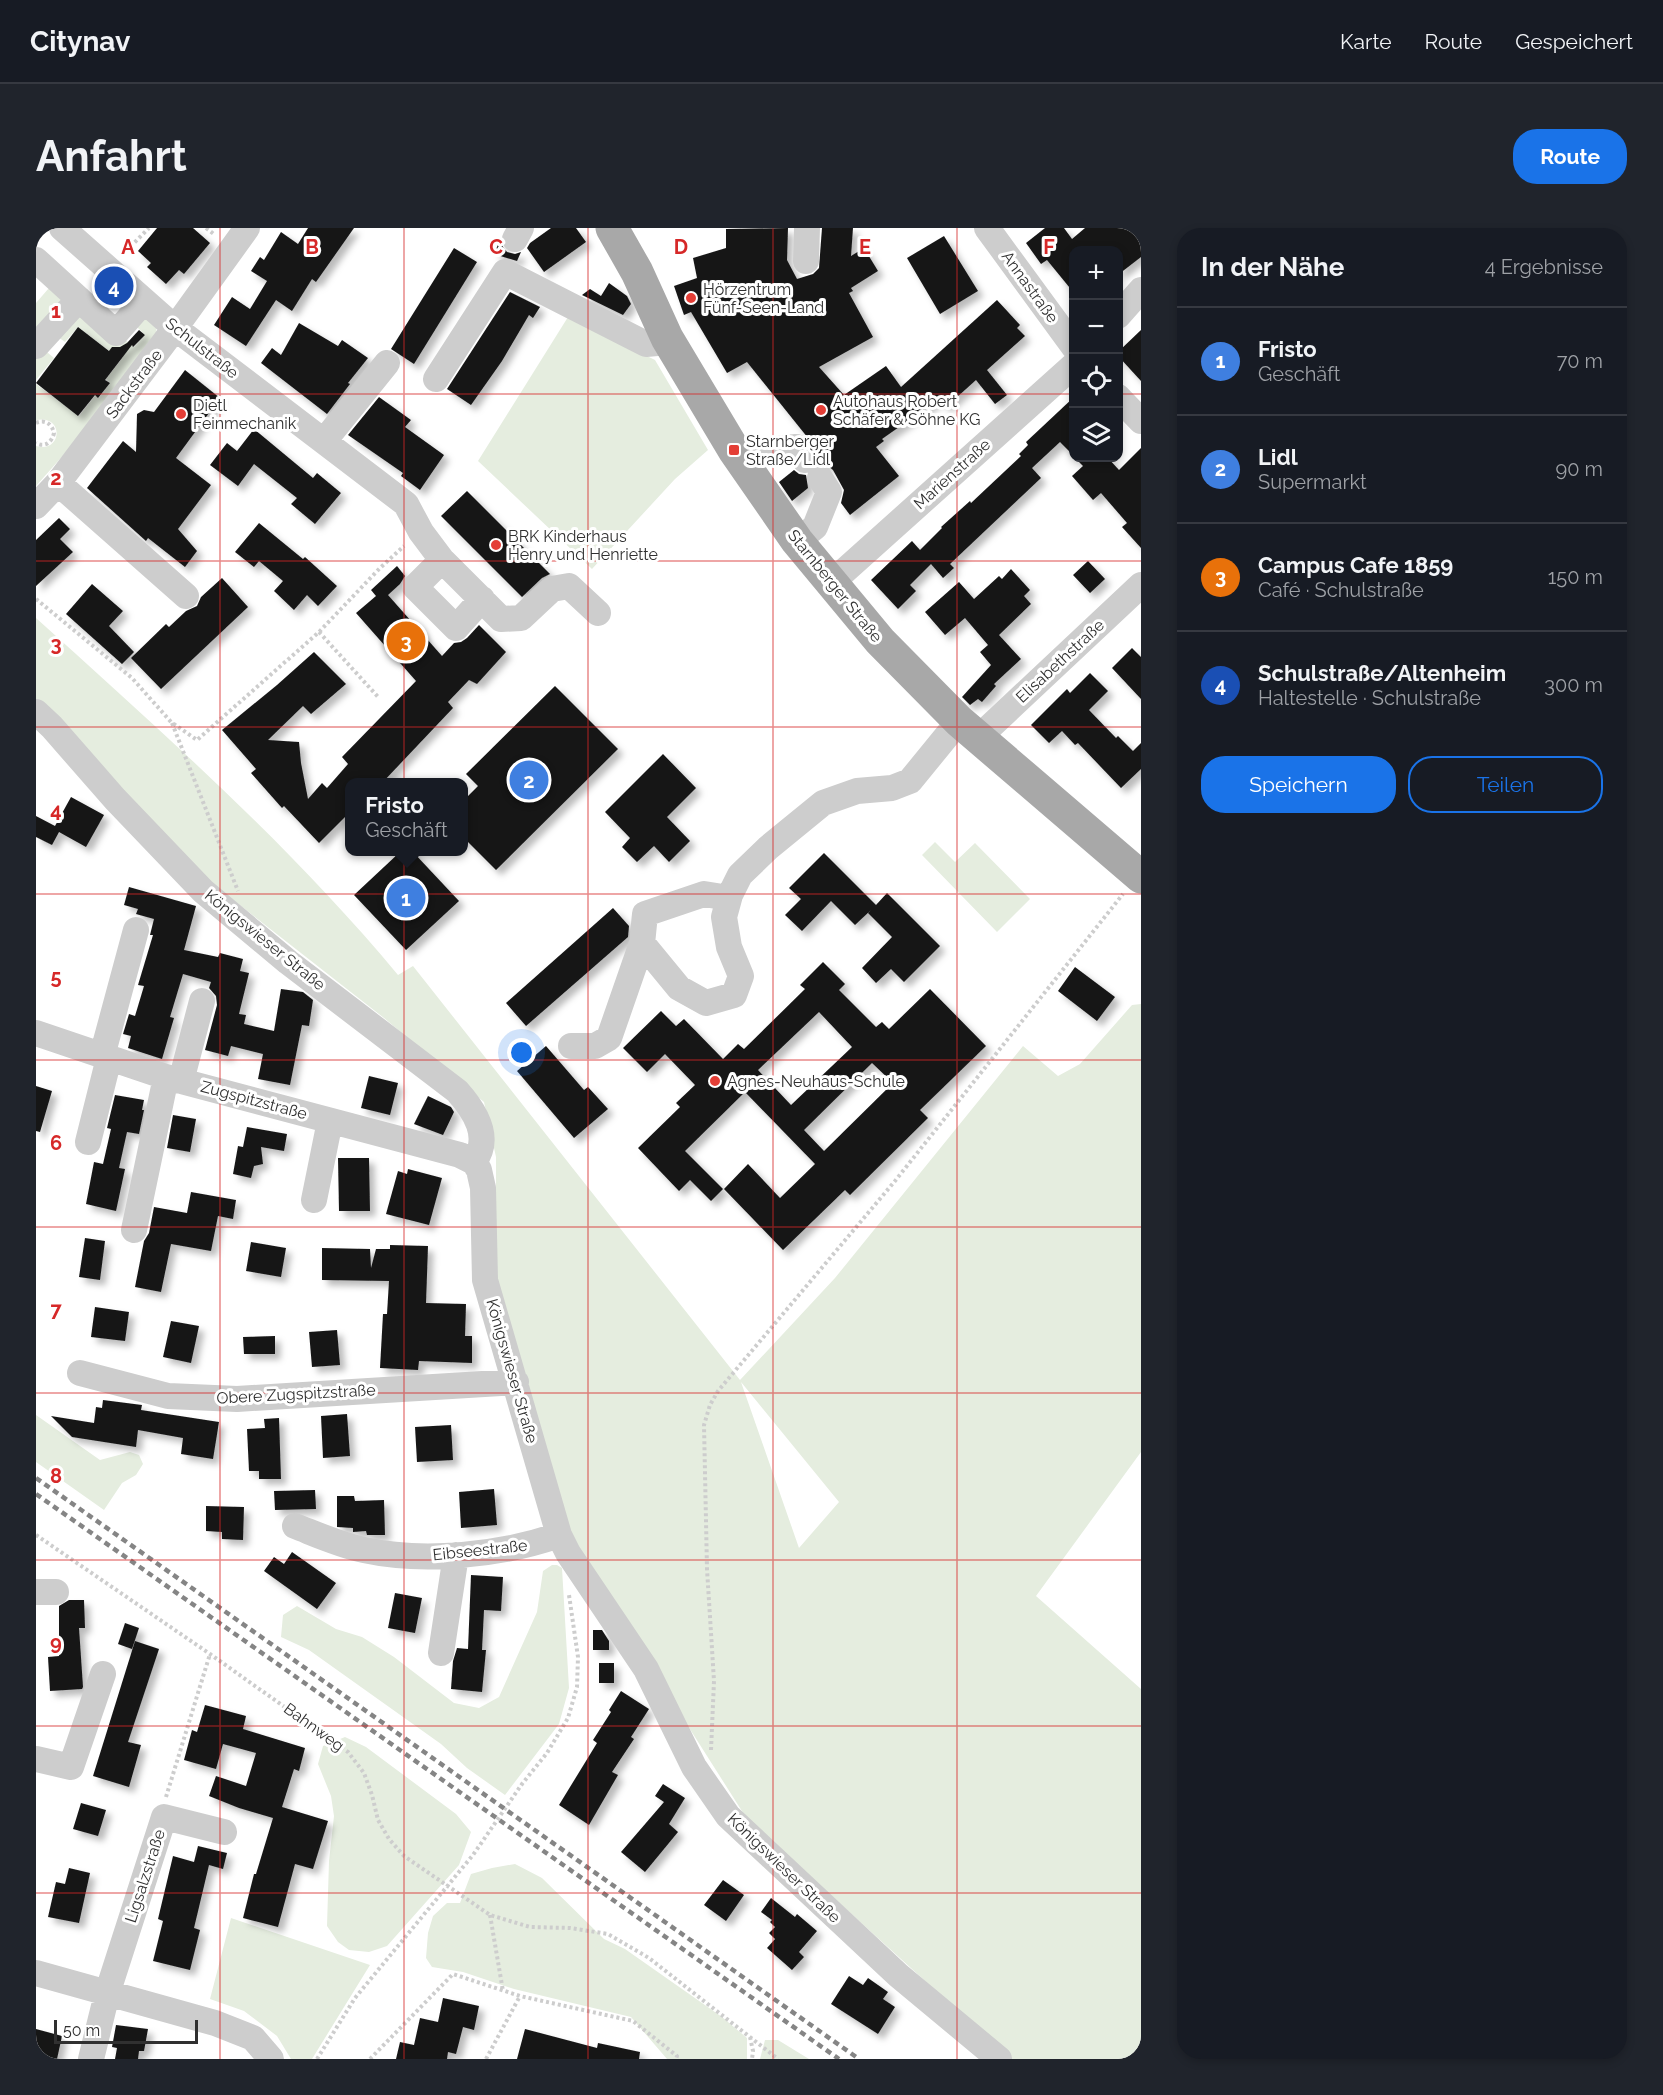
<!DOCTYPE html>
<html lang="de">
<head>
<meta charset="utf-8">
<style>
	:root { --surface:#171b24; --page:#20242c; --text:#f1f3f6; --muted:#9ea1a6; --line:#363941; --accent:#1a73e8 }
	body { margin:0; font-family:Raleway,sans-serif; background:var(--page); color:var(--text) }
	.controls { position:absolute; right:18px; top:18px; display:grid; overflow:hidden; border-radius:12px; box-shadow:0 3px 9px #0003 }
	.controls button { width:54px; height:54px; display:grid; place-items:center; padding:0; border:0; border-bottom:2px solid var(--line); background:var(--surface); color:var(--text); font:30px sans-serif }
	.scale { position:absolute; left:18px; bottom:15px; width:144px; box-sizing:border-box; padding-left:6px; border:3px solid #303030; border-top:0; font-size:16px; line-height:21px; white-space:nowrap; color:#303030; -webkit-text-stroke:4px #fff; paint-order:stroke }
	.you { position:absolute; left:486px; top:825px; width:21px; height:21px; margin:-15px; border:4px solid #fff; border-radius:50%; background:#1a73e8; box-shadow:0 0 0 9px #1a73e833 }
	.badge { display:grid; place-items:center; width:39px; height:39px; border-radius:50%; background:var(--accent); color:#fff; font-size:20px; font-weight:700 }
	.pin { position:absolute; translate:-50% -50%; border:3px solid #fff; box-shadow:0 2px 6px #0006 }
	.popup { position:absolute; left:309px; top:550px; width:123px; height:78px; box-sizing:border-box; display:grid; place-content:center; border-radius:12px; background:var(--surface); filter:drop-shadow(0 2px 4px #0005); font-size:20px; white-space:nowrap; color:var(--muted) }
	.popup b { font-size:22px; color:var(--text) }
	.popup::after { content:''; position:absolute; left:50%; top:100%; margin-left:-12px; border:12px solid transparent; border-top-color:var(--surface) }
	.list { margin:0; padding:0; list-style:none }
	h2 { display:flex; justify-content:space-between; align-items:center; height:78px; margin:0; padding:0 24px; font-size:26px }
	h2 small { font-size:20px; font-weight:400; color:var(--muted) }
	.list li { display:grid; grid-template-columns:39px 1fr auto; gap:18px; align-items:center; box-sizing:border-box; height:108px; padding:0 24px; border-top:2px solid var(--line) }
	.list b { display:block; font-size:22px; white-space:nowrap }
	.list p { margin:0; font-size:20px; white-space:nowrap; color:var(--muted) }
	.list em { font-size:20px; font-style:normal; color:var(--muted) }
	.actions { display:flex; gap:12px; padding:18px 24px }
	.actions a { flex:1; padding:14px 0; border:2px solid var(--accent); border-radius:24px; text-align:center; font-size:21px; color:var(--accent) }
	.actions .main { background:var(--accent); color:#fff }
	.icon { flex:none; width:33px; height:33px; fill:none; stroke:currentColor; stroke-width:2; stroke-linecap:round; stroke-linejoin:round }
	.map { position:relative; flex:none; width:1105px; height:1831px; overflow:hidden; border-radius:24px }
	header { display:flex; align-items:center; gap:36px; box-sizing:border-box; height:84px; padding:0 30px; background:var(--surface); border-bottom:2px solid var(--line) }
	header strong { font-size:28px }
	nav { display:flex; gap:33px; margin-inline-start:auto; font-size:21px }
	.intro { display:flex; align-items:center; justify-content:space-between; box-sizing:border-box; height:144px; padding:0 36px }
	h1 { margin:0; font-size:42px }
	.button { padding:15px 27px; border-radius:24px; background:var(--accent); color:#fff; font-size:21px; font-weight:700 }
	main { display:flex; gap:36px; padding:0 36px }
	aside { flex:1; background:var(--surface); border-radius:24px; box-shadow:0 3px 9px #0003 }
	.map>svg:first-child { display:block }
</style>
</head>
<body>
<header>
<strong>Citynav</strong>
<nav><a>Karte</a><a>Route</a><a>Gespeichert</a></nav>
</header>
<div class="intro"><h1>Anfahrt</h1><a class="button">Route</a></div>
<main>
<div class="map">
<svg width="1105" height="1831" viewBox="0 0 1105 1831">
	<defs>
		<filter id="shadow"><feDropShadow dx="5.5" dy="5.5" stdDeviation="3" flood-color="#0004"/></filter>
	</defs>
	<rect width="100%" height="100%" fill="#fff"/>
	<path fill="#e5eddf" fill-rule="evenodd" d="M19 53 36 68 0 111V75Z
		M42 80 87 110 98 119 109 107 98 96 106 86 120 99 121 106 31 223 0 258V218C26 226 29 186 0 192V156L43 188 59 168 63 170 74 155 70 151 85 132 42 99 29 114 18 106Z
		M532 89 619 132 672 222 639 251 556 341 442 233Z
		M5 119 18 130 0 152V124Z
		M0 390C126 504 253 616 362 747L377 738 704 1152 799 1050 987 818 1022 848 1044 836 1096 777 1105 776V1224L1000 1368 1105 1461V1831H975L711 1591 534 1312 460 1052V929L448 874 348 790 177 656 0 472ZM705 1154 803 1274 763 1320Z
		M899 614 919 634 939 615 994 671 961 704 886 627Z
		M0 1187 64 1232 94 1224 103 1227 107 1236 100 1247 86 1255 68 1282 0 1234Z
		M516 1337H521L526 1340 533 1460 523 1496 469 1567 431 1540 405 1516 273 1422 245 1409 247 1387 261 1378 300 1401 326 1409 358 1429 418 1475 443 1480 463 1469 501 1384 507 1343Z
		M309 1509 330 1519 420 1586 435 1604 423 1637 351 1718 333 1724 313 1722 302 1714 291 1698 293 1633 298 1588 295 1568 282 1536 287 1518Z
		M479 1636 506 1650 568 1711 589 1721 686 1789 711 1810V1831H631L595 1789 478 1761 427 1744 396 1739 390 1730 392 1705 397 1688 411 1675H424L435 1646 456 1640Z
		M195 1690 334 1737 276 1831H255L241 1808 208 1783 174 1771Z
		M729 1812H742L773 1831H724Z"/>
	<path fill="#171717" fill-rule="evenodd" filter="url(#shadow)" d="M121 0H157L174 15 148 46 143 42 130 56 111 39 115 35 102 23Z
		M272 0H318L280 54 276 51 256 83 240 72 210 118 178 97 196 69 214 81 231 53 215 43 224 29 228 32 245 4 262 16Z
		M515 0H540L550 14 508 44 491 20 494 15Z
		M752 0 751 32 761 51 777 46 783 40 786 0H817L815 28 828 20 842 43 815 60 817 63 813 65 837 109 783 139 808 167 850 138 865 159 961 72 984 97 981 100 989 108 951 142 971 167 959 176 940 152 910 179 903 171 846 211 848 213 840 219 863 248 814 287 805 275 808 262 797 242 791 237 783 235 782 224 772 210 711 134 691 145 655 84 648 87 638 58 661 50 657 30 690 20V1Z
		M1009 0H1028L1036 11 1049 0H1105V29L1083 46V22H1038V65L1011 32 1005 36 990 15Z
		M908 8 942 63 904 86 871 30Z
		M464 12 467 19 471 24 479 26 485 24 481 33 458 26Z
		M418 20 441 34 378 136 355 121Z
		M573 55 591 68 595 76 587 87 546 67 554 61 565 68Z
		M474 64 504 79 497 90 493 87 466 133 435 177 411 161Z
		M263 95 302 118 306 112 332 130 312 155 314 156 291 186 225 135 236 120 245 127Z
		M42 99 73 123 76 119H84L91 115 103 102 109 107 97 119 96 117 69 152 74 155 62 170 59 167 42 188 0 155Z
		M1105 102V153L1083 129V123Z
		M149 142 184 170 140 230 175 257 142 301 161 323 149 339 112 310 110 313 51 260 87 213 100 224 101 186 108 182 118 184Z
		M343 169 375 192 369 199 408 227 384 262 365 248 367 245 312 207Z
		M1038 169V228L1024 214 996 240 1005 250 914 336 918 340 907 350 895 336 874 357 880 363 862 381 835 352 876 313 884 322 906 300 905 299 934 273 935 275 985 228 983 226 992 217 990 214Z
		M218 201 277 250 281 245 305 265 279 296 255 276 261 270 218 236 202 258 174 237 191 215 201 223Z
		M1105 220V320L1086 299 1091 295 1065 265 1057 272 1036 248 1047 238 1039 230H1072L1083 242Z
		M758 242 763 246 770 247 772 260 756 273 743 254Z
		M431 263 514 346 506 350 486 369 405 288Z
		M23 290 34 301 24 311 37 324 0 358V312Z
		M223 295 267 331 269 329 301 358 282 378 271 367 258 382 238 363 247 353 223 333 218 339 199 324Z
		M1052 333 1069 351 1054 365 1037 347Z
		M361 338 369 348 364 356 352 367 406 428 418 415 425 414 431 410 443 397 470 424 441 456 433 452 412 474 417 480 346 555H313V585L283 615 248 578 246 580 215 545 220 541 186 502 241 457 278 424 310 456 275 486 267 478 232 512 263 514 265 535 272 571 286 555 291 560 312 536 306 529 380 453 320 385 340 368 335 362Z
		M975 341 994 362 988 368 995 376 963 407 985 431 958 456 960 458 946 474 942 471 934 477 926 469 955 437 944 424 952 417 929 390 909 407 889 384 923 354 938 371 963 348 966 351Z
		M186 350 212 379 125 461 95 430 130 396 133 399 150 383 161 378 165 369Z
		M56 356 87 383 73 398 98 424 86 436 30 386Z
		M1096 420 1105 429V471L1076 440Z
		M1054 445 1072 463 1053 482 1080 510 1082 508 1097 523 1105 515V541L1085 560 1042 515 1039 517 1026 503 1013 515 995 497 1031 461 1034 465Z
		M519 458 582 521 460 642 427 609V573L442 558 430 546Z
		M627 526 660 560 631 589 654 613 633 634 618 618 601 634 586 619 594 610 569 584Z
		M35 569 68 587 50 619 23 604 16 617 0 609V588L19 598Z
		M364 624H377L423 673 370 722 318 667Z
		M788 625 840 677 851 665 904 718 868 754 855 741 840 755 826 740 856 709 832 685 835 682 819 697 795 673 766 703 749 687 765 671 753 660Z
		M93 659 160 678 148 722 182 729 184 725 207 731 204 743 213 745 203 786 210 787 208 796 238 803 245 761 267 764 277 772 273 798 266 797 254 857 222 851 227 826 195 818 192 828 169 822 181 777 180 768 173 760 175 754 147 746 134 789 138 790 126 831 92 820 95 808 87 806 93 786 99 788 108 758 102 757 117 707H114L118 691 100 686 102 681 88 677Z
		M577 680 593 698 592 709 490 798 470 775Z
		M787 734 809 756 803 762 840 799 846 794 853 801 894 761 950 818 884 882 892 890 814 967 809 962 747 1022 688 961 712 936 744 970 779 936 709 864 649 923 687 961 675 973 654 952 643 963 602 920 644 879 640 875 659 857 629 826 611 844 587 820 625 783 640 798 648 791 687 831 702 816 708 821 769 761 764 757ZM783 784 816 819 755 877 722 842ZM836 835 857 855 788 923 768 902Z
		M1039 739 1079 769 1061 793 1022 763Z
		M510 818 548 862 552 859 572 881 538 910 481 843Z
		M333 848 362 855 354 887 325 880Z
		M0 858 16 863 4 904 0 903Z
		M79 867 108 872 106 882H108L103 906 91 904 83 940 89 941 80 983 50 976 58 934 67 936 75 901 71 900Z
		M392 868 415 879 418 884 407 907 378 896Z
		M137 887 160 891 154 924 131 920Z
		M211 899 251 906 248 923 225 919 227 936 218 938 215 950 197 946 202 918 207 919Z
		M302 930H333L334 983H303Z
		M372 941 406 950 393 997 350 986 362 943 371 946Z
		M155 964 200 972 197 991 182 988 175 1023 135 1016 125 1064 99 1059 108 1013 113 1005 118 979 151 985Z
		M49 1010 69 1013 64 1052 43 1049Z
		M215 1014 250 1020 245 1049 210 1043Z
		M354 1017 392 1018 390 1075 430 1076 429 1108H436V1135L383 1133 382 1142 344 1140 347 1086H351L353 1053 286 1052V1020L334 1021 335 1040 340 1021H354Z
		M59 1079 93 1084 89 1113 55 1109Z
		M135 1093 163 1098 155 1135 127 1129Z
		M301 1102 304 1137 276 1139 273 1104Z
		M239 1108V1126H208L207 1109Z
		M67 1172 106 1177 105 1182 183 1194 177 1231 145 1226 147 1210 102 1202 100 1219 36 1209 15 1188 58 1195 60 1179 66 1180Z
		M311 1186 314 1228 287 1230 285 1188Z
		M243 1190 245 1251H223V1243H213L211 1201 229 1200 228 1191Z
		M415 1197 417 1232 381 1234 379 1199Z
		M458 1261 461 1297 425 1300 423 1264Z
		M279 1262 280 1281 239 1282 238 1263Z
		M301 1268H318L319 1273 348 1272 349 1307H331L330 1303 317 1304V1300L301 1299Z
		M170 1278 208 1279 207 1312 186 1311V1304L170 1303Z
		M256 1324 300 1355 281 1381 228 1343 238 1329 248 1336Z
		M435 1347 467 1349 465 1383 448 1382 446 1422H450L446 1464 415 1461 417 1433 421 1420 432 1421Z
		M359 1365 386 1370 379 1405 352 1400Z
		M33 1372H48L49 1400H43L47 1459 46 1461 14 1463 12 1429 23 1428V1378Z
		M89 1395 103 1400 96 1421 82 1416Z
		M557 1402H566L573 1413V1422H557Z
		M99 1413 123 1421 92 1514 105 1517 93 1559 57 1548Z
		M563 1435H578V1455H563Z
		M585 1463 613 1481 595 1509 598 1511 576 1544 582 1547 553 1597 523 1577 561 1515 557 1512 575 1484 573 1482Z
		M169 1477 210 1488 207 1501 269 1520 263 1543 258 1541 246 1579 292 1593 277 1641 259 1636 242 1699 207 1690 218 1646H220L237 1590 203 1580 173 1568 180 1548 210 1558 220 1525 187 1516 180 1541 148 1532 156 1502 161 1504Z
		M627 1556 649 1570 633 1596 642 1604 609 1644 585 1624 628 1574 619 1568Z
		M45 1575 70 1582 62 1608 37 1601Z
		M162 1618 191 1625 187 1641 173 1637 158 1700 164 1702 154 1742 117 1733 127 1693 122 1691 137 1628 158 1634Z
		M33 1640 54 1645 43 1695 12 1689 20 1654 29 1656Z
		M687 1652 708 1667 690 1693 668 1677Z
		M735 1670 759 1689 761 1686 781 1703 763 1724 768 1729 756 1742 731 1720 739 1711 733 1705 739 1699 734 1694 736 1692 725 1684Z
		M813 1748 827 1757 832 1750 852 1764 847 1771 859 1779 842 1806 795 1776Z
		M407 1770 443 1778 438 1802 427 1799 420 1826 412 1824 411 1831H360L364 1814 378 1817 384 1790 402 1794Z
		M80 1797 112 1801 108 1823H103L102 1831H79L81 1820 76 1819Z
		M0 1801 26 1808 21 1831H0Z
		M489 1801 561 1820 562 1815 604 1824 603 1831H481Z"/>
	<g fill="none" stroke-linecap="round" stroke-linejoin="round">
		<path stroke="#cdcdcd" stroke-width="4" stroke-dasharray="3 3" stroke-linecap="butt" d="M170 0 179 7
			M86 27 113 0
			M0 195C9 191 16 196 18 205 16 214 9 220 0 215
			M0 371 96 450 135 494 161 512 283 404 344 340 368 318
			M283 404 343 470
			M136 495 202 663
			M0 1307 174 1426 312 1524 328 1545 336 1567 342 1592 353 1611 368 1628 454 1687 494 1699 534 1700 572 1706 613 1730 742 1831
			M675 1522 678 1453 671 1341 668 1197 674 1177 682 1163 859 953 1087 666
			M130 1569 174 1426
			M454 1687 467 1763
			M714 1809 717 1823 716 1831
			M281 1831 319 1770 437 1627 486 1556 511 1525 532 1490 541 1459 542 1429 533 1367
			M334 1831 417 1746 484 1768 597 1793 641 1828 640 1831
			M450 1831 484 1768"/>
		<path stroke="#cdcdcd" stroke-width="26" d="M26 0 139 100 370 276 385 304 406 332 465 391 485 390 516 361 533 358 562 385
			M951 0 1038 119
			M479 11 485 0
			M0 32 80 105 108 73
			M770 33 771 0
			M1082 88 1105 62
			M0 118 43 71
			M400 151 469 44 610 116 621 115 631 110
			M1082 169 1105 193
			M288 213 351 135
			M707 237 729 222 760 219 769 232
			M22 255 150 368
			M0 278 22 255 139 100 211 0
			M761 313 779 299 793 264 784 250
			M406 332 379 359 420 400 446 371
			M795 355 1038 137
			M0 484 16 499 79 571 167 663 252 734 421 863C439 883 456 909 438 934
			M943 509 1105 357
			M606 716 609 686 668 666 693 670
			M0 805 130 849 424 927 438 934
			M535 818H559L573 810 606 715 643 760 670 775 698 767 705 748 693 719 688 689 694 667 704 647 732 620 787 575 821 563 856 560 874 553 923 493
			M66 828 100 702
			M145 853 166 773
			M52 914 73 830
			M438 934 443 942 447 960 449 1052 523 1307 532 1325 610 1441 658 1539 692 1588 862 1747 963 1831
			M278 972 294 893
			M98 1002 130 849
			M44 1145 132 1168 201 1171 480 1154
			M259 1298C282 1307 304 1317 328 1322 388 1335 466 1327 523 1307
			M0 1364H20
			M405 1425 420 1327
			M0 1531 35 1539 67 1446
			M0 1745 179 1795 217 1810 235 1831
			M55 1831 71 1766 128 1589 188 1604"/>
		<path stroke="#a8a8a8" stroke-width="33" d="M576 0 601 44 631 110 698 222 761 313 844 413 923 493 1105 649"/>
		<path stroke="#858585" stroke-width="4.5" stroke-dasharray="6 4.5" stroke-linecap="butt" d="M0 1250 823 1831
			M0 1266 803 1831"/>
	</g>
	<path fill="none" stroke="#d62828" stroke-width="1.5" stroke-opacity="0.55" d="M184 0V1831M368 0V1831M552 0V1831M737 0V1831M921 0V1831M0 166H1038M1082 166H1105M0 333H1105M0 499H1105M0 666H1105M0 832H1105M0 999H1105M0 1165H1105M0 1332H1105M0 1498H1105M0 1665H1105"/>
	<g fill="#e43e36" stroke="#fff" stroke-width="2">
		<circle cx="655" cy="70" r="6"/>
		<circle cx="785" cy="182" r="6"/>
		<circle cx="145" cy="186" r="6"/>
		<rect x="692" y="216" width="12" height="12" rx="3"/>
		<circle cx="460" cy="317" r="6"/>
		<circle cx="679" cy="853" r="6"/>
	</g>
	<g text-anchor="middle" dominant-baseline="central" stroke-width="6" stroke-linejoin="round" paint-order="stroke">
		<g font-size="16" fill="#303030" stroke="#fff">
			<text transform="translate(994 59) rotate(54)">Annastraße</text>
			<text transform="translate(166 120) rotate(38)">Schulstraße</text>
			<text transform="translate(98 156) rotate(-53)">Sackstraße</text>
			<text transform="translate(916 246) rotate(-42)">Marienstraße</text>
			<text transform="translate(799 358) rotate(51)">Starnberger Straße</text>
			<text transform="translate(1024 433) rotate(-43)">Elisabethstraße</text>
			<text transform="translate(229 712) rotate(39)">Königswieser Straße</text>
			<text transform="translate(218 872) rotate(15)">Zugspitzstraße</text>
			<text transform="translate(476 1143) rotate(74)">Königswieser Straße</text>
			<text transform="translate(260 1166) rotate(-3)">Obere Zugspitzstraße</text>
			<text transform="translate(444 1322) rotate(-6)">Eibseestraße</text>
			<text transform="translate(278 1499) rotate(36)">Bahnweg</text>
			<text transform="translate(748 1640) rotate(44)">Königswieser Straße</text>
			<text transform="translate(109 1648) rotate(-72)">Ligsalzstraße</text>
		</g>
		<g font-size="16" fill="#303030" stroke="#fff" text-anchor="start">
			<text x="667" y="61">Hörzentrum<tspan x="667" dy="18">Fünf-Seen-Land</tspan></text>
			<text x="797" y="173">Autohaus Robert<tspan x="797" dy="18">Schäfer &amp; Söhne KG</tspan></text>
			<text x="157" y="177">Dietl<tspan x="157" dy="18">Feinmechanik</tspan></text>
			<text x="710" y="213">Starnberger<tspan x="710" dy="18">Straße/Lidl</tspan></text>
			<text x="472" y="308">BRK Kinderhaus<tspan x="472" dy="18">Henry und Henriette</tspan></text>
			<text x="691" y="853">Agnes-Neuhaus-Schule</text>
		</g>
	</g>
	<g font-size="20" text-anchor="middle" font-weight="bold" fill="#d62828" stroke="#fff" stroke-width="6" stroke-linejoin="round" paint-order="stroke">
		<text x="92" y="26">A</text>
		<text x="276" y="26">B</text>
		<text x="460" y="26">C</text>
		<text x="645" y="26">D</text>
		<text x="829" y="26">E</text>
		<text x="1013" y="26">F</text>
		<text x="20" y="90">1</text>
		<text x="20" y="257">2</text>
		<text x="20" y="423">3</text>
		<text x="20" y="589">4</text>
		<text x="20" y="756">5</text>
		<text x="20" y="922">6</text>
		<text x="20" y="1089">7</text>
		<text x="20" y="1255">8</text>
		<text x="20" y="1422">9</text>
	</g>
</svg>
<div class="controls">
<button>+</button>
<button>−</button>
<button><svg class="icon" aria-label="locate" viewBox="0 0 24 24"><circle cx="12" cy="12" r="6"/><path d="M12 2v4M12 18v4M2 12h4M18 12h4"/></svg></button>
<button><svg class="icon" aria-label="layers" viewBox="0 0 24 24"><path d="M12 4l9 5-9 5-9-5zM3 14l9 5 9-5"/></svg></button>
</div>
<div class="scale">50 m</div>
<div class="you"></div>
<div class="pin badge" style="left:370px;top:670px;background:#3f7fe0">1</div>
<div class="popup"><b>Fristo</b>Geschäft</div>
<div class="pin badge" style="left:493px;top:552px;background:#3f7fe0">2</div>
<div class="pin badge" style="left:370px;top:413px;background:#e8710a">3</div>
<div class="pin badge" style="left:78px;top:58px;background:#1a4fb4">4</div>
</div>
<aside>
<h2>In der Nähe<small>4 Ergebnisse</small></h2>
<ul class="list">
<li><span class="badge" style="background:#3f7fe0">1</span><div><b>Fristo</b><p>Geschäft</p></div><em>70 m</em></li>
<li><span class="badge" style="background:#3f7fe0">2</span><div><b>Lidl</b><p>Supermarkt</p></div><em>90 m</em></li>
<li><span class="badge" style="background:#e8710a">3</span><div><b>Campus Cafe 1859</b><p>Café · Schulstraße</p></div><em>150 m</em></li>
<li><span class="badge" style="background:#1a4fb4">4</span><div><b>Schulstraße/Altenheim</b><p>Haltestelle · Schulstraße</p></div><em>300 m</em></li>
</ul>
<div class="actions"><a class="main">Speichern</a><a>Teilen</a></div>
</aside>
</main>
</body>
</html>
